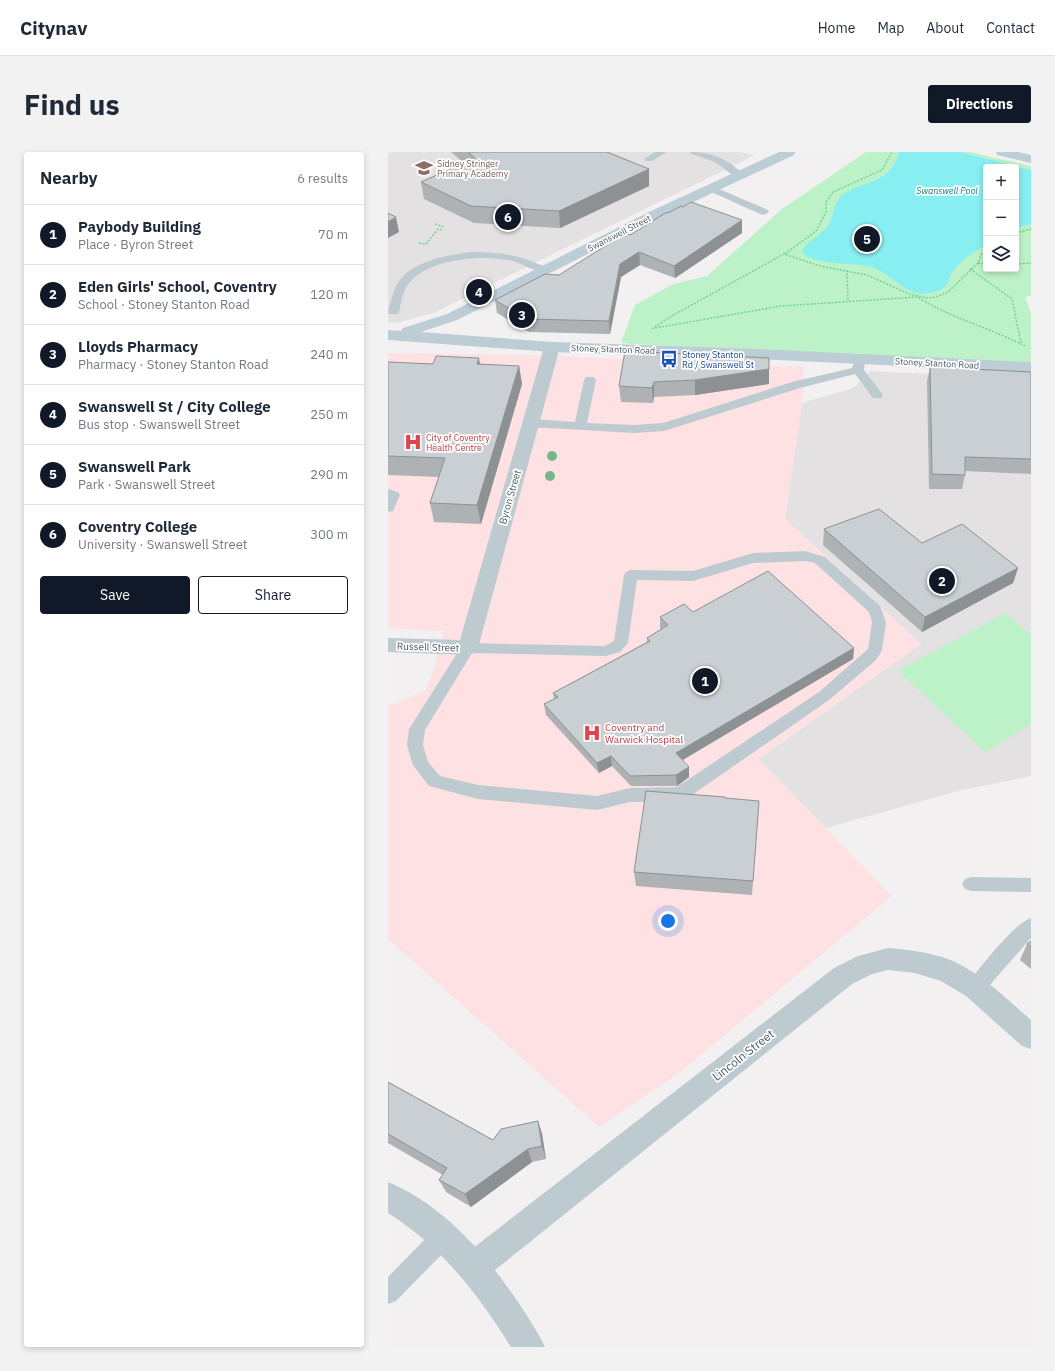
<!DOCTYPE html>
<html lang="en">
<head>
<meta charset="utf-8">
<style>
	:root { --surface:#fff; --page:#f2f2f3; --text:#1f2937; --muted:#747a83; --line:#e0e1e3; --accent:#111827 }
	body { margin:0; font-family:"IBM Plex Sans",sans-serif; background:var(--page); color:var(--text) }
	.controls { position:absolute; right:12px; top:12px; display:grid; overflow:hidden; border-radius:4px; box-shadow:0 2px 6px #0003 }
	.controls button { width:36px; height:36px; display:grid; place-items:center; padding:0; border:0; border-bottom:1px solid var(--line); background:var(--surface); color:var(--text); font:20px sans-serif }
	.you { position:absolute; left:280px; top:769px; width:14px; height:14px; margin:-10px; border:3px solid #fff; border-radius:50%; background:#1a73e8; box-shadow:0 0 0 6px #1a73e833 }
	.badge { display:grid; place-items:center; width:26px; height:26px; border-radius:50%; background:var(--accent); color:#fff; font-size:13px; font-weight:700 }
	.pin { position:absolute; translate:-50% -50%; border:2px solid #fff; box-shadow:0 1px 4px #0006 }
	.list { margin:0; padding:0; list-style:none }
	h2 { display:flex; justify-content:space-between; align-items:center; height:52px; margin:0; padding:0 16px; font-size:17px }
	h2 small { font-size:13px; font-weight:400; color:var(--muted) }
	.list li { display:grid; grid-template-columns:26px 1fr auto; gap:12px; align-items:center; box-sizing:border-box; height:60px; padding:0 16px; border-top:1px solid var(--line) }
	.list b { display:block; font-size:15px; white-space:nowrap }
	.list p { margin:0; font-size:13px; white-space:nowrap; color:var(--muted) }
	.list em { font-size:13px; font-style:normal; color:var(--muted) }
	.actions { display:flex; gap:8px; padding:12px 16px }
	.actions a { flex:1; padding:9px 0; border:1px solid var(--accent); border-radius:4px; text-align:center; font-size:14px; color:var(--accent) }
	.actions .main { background:var(--accent); color:#fff }
	.icon { flex:none; width:22px; height:22px; fill:none; stroke:currentColor; stroke-width:2; stroke-linecap:round; stroke-linejoin:round }
	.map { position:relative; flex:none; width:643px; height:1195px; overflow:hidden; border-radius:4px }
	header { display:flex; align-items:center; gap:24px; box-sizing:border-box; height:56px; padding:0 20px; background:var(--surface); border-bottom:1px solid var(--line) }
	header strong { font-size:19px }
	nav { display:flex; gap:22px; margin-inline-start:auto; font-size:14px }
	.intro { display:flex; align-items:center; justify-content:space-between; box-sizing:border-box; height:96px; padding:0 24px }
	h1 { margin:0; font-size:28px }
	.button { padding:10px 18px; border-radius:4px; background:var(--accent); color:#fff; font-size:14px; font-weight:700 }
	main { display:flex; gap:24px; padding:0 24px }
	aside { flex:1; background:var(--surface); border-radius:4px; box-shadow:0 2px 6px #0003 }
	.map>svg:first-child { display:block }
</style>
</head>
<body>
<header>
<strong>Citynav</strong>
<nav><a>Home</a><a>Map</a><a>About</a><a>Contact</a></nav>
</header>
<div class="intro"><h1>Find us</h1><a class="button">Directions</a></div>
<main>
<aside>
<h2>Nearby<small>6 results</small></h2>
<ul class="list">
<li><span class="badge">1</span><div><b>Paybody Building</b><p>Place · Byron Street</p></div><em>70 m</em></li>
<li><span class="badge">2</span><div><b>Eden Girls' School, Coventry</b><p>School · Stoney Stanton Road</p></div><em>120 m</em></li>
<li><span class="badge">3</span><div><b>Lloyds Pharmacy</b><p>Pharmacy · Stoney Stanton Road</p></div><em>240 m</em></li>
<li><span class="badge">4</span><div><b>Swanswell St / City College</b><p>Bus stop · Swanswell Street</p></div><em>250 m</em></li>
<li><span class="badge">5</span><div><b>Swanswell Park</b><p>Park · Swanswell Street</p></div><em>290 m</em></li>
<li><span class="badge">6</span><div><b>Coventry College</b><p>University · Swanswell Street</p></div><em>300 m</em></li>
</ul>
<div class="actions"><a class="main">Save</a><a>Share</a></div>
</aside>
<div class="map">
<svg width="643" height="1195" viewBox="0 0 643 1195">
	<rect width="100%" height="100%" fill="#f3f0f1"/>
	<path fill="#e4e1e3" d="M0 0H350L367 3 45 161 9 171 0 170Z
		M482 219 643 227V624L570 639 438 676 370 607 533 492 397 367 414 251 465 236Z"/>
	<path fill="#fde1e3" d="M0 201 142 203 416 215 414 251 397 367 533 492 370 607 504 744 290 922 211 975 0 787V554L37 539 46 517 56 479 0 476Z"/>
	<path fill="#bdf2c9" fill-rule="evenodd" d="M478 0H581L643 14V144L637 145 643 161V212L241 192 233 190 247 153 285 132 319 124 394 57ZM598 15H628V117H598Z
		M617 461 643 483V572L597 600 510 519Z"/>
	<path fill="#87eef2" d="M511 0H572L643 18V72L628 76V15H598V93C586 100 573 108 565 119 560 125 562 133 554 137 520 153 509 123 483 115 466 110 423 114 414 99 418 90 433 84 440 74 446 64 445 51 454 43 476 28 502 33 511 0Z"/>
	<g fill="none" stroke-linecap="round" stroke-linejoin="round">
		<path stroke="#72d393" stroke-width="1.5" stroke-dasharray="2 1.5" stroke-linecap="butt" d="M47 72 56 75
			M628 81 643 77
			M31 91 38 92 50 77 54 78
			M397 102 428 79 438 60V50L445 40 494 18 504 0
			M590 111 598 112
			M628 112 643 111
			M582 117 624 147 633 191
			M459 118 460 149
			M267 176 393 154 529 145C563 166 602 176 637 194
			M264 177 282 165 396 102 432 114 479 123 521 142 539 146 548 145 560 140 590 111 593 103 598 99"/>
		<path fill="#bdcbd1" fill-rule="evenodd" d="M267 0H279L264 9H258L256 7Z
			M302 0C322 0 342 7 355 23L350 26 347 25 327 10 304 2Z
			M322 33 380 58 381 60 376 63 372 62 319 38 317 36Z
			M84 100C106 100 127 102 148 111 153 113 158 114 161 118L156 121C145 119 135 112 125 109 95 102 42 106 21 131 15 138 13 152 11 160L9 162H1L0 158C3 150 5 137 11 129 27 108 60 103 84 100Z
			M471 206 475 207 477 209 476 218 495 243 493 246H485L467 222 412 236 276 279 246 281 143 275 139 274 137 271 139 268 143 267 187 270 196 228 198 225H206L208 228 199 271 246 273 275 271 404 230 464 216 467 207Z
			M0 337 10 340 12 343 5 359 0 360Z
			M417 399 437 405 492 454 498 470 494 498 488 508 441 548 301 645 286 650H242L209 658 90 647 41 634 25 613 19 593 21 577 75 492 80 491 217 494 226 489 236 423 238 420 243 418 305 419 365 401ZM417 409 427 411 481 460 484 470 480 497 431 540 289 635 242 636 209 644 90 633 52 624 40 610 35 593 37 578 84 501 217 504 232 500 240 491 249 428 305 429 365 411Z
			M583 725 643 726V740L583 739 577 737 574 732 577 727Z
			M643 766V786L594 842 587 844 580 842 578 836 580 830C595 813 624 773 643 766Z
			M55 1074 63 1077 66 1085 63 1093 8 1149 0 1152V1125L47 1077Z"/>
		<path fill="#bdcbd1" fill-rule="evenodd" d="M164 190 170 192 172 195 90 496 87 501 80 503 0 500V486L72 488 156 195 158 192Z
			M500 796C523 798 549 801 569 811 597 825 620 848 643 868V897L634 894 578 844 553 829 527 821 500 818 484 822 464 832 97 1126 86 1130 75 1126 71 1115 75 1104 446 816 470 804Z"/>
		<path fill="#bdcbd1" fill-rule="evenodd" d="M0 1030C56 1053 99 1104 132 1153 141 1167 150 1180 157 1195H123C89 1141 55 1096 0 1061Z"/>
		<path fill="#bdcdd5" fill-rule="evenodd" d="M391 0H407L406 3 273 65 69 168 33 180 164 190 367 197 643 210V220L367 207 164 200 0 188V178L13 179 15 176 59 162 263 59Z
			M608 0H630L643 3V11L609 3Z"/>
	</g>
	<g fill="#77b68b">
		<circle cx="164" cy="304" r="5"/>
		<circle cx="162" cy="324" r="5"/>
	</g>
	<path fill="#aeb2b5" d="M63 0H219L261 17V34L172 76 86 71 36 47 33 30 76 11Z
		M280 61 354 81 287 126 252 113 233 125 222 182 141 180 109 161 107 148 171 123Z
		M237 199 381 232 307 243 266 245 265 251 233 250 231 234Z
		M0 210 45 212H92L131 214 134 232 93 372 46 370 42 351 51 325 0 323Z
		M542 215 643 220V322L577 319V323L574 337H541L539 229Z
		M436 377 534 391 630 416 625 431 534 480 435 393Z
		M305 460 466 496 465 507 294 608 301 615V625L289 634H243L224 614 211 621 158 563 156 552 166 547 165 541 259 490V486L273 477 272 476V465Z
		M337 646 370 663 364 743 248 734 246 720Z
		M643 789V817L632 808 639 792Z
		M0 930 105 988 150 969 154 982 158 1007 144 1010 83 1055 58 1040 51 1028 55 1023 0 991Z"/>
	<path fill="#8d9194" d="M261 17V34L172 76 171 59Z
		M8 65 11 80 0 86V70Z
		M354 68V81L287 126 286 114Z
		M251 100 252 113 233 125 222 182 221 169 232 112Z
		M91 206 94 225 89 212Z
		M131 214 134 232 93 372 89 353Z
		M381 217V232L307 243V228Z
		M266 230V245L265 251 264 236Z
		M630 416 625 431 534 480 537 465Z
		M466 496 465 507 288 612V601Z
		M223 604 224 614 211 621 209 611Z
		M301 615V625L289 634 288 623Z
		M150 969 154 982 158 1007 154 994Z
		M140 997 144 1010 83 1055 77 1042Z"/>
	<path fill="#cacfd3" stroke="#8d9194" d="M80 0H219L261 17 171 59 83 54 33 30 87 6Z
		M303 50 354 68 286 114 251 100 232 112 221 169 139 167 107 148 157 122 171 123 238 81 242 83 279 60 280 61 293 54 295 55Z
		M0 61 8 65 0 70Z
		M237 199 381 206V217L307 228 266 230 264 236 231 234Z
		M48 204 91 206 89 212 131 214 89 353 42 351 57 306 0 304V210L45 212Z
		M542 215 643 220V307L577 305V323L544 322Z
		M491 357 534 391 574 372 630 416 537 465 436 377Z
		M380 419 466 496 288 601 301 615 288 623 242 624 223 604 209 611 156 552 170 545 165 541 262 489 259 486 280 473 272 465 296 452 305 460Z
		M258 639 337 645V646L371 649 365 729 246 720Z
		M643 789V795L639 792Z
		M0 930 105 988 113 977 150 969 154 994 140 997 77 1042 51 1028 59 1016 0 982Z"/>
	<defs>
		<g id="school-bare" transform="scale(1.38)"><path d="M0-5L7-2L0 1L-7-2ZM-4 1L0 2.5L4 1V4Q0 6-4 4Z" fill="#8d6e63" stroke="#fff" stroke-width="2.5" paint-order="stroke"/></g>
		<g id="bus-bare" transform="scale(1.38)"><path d="M-5-6H5V4H4V6H2V4H-2V6H-4V4H-5ZM-3.5-4V0h7V-4ZM-3.5 1.2v1.5H-2V1.2ZM2 1.2v1.5H3.5V1.2Z" fill="#1a4fb4" stroke="#fff" stroke-width="2.5" paint-order="stroke"/></g>
		<g id="hospital-bare" transform="scale(1.38)"><path d="M-5-5h3v3.5h4V-5h3V5h-3V1.5h-4V5h-3Z" fill="#e0444e" stroke="#fff" stroke-width="2.5" paint-order="stroke"/></g>
	</defs>
	<g fill-rule="evenodd">
		<use href="#school-bare" x="36" y="16"/>
		<use href="#bus-bare" x="281" y="207"/>
		<use href="#hospital-bare" x="25" y="290"/>
		<use href="#hospital-bare" x="204" y="581"/>
	</g>
	<g text-anchor="middle" dominant-baseline="central" stroke-width="3.5" stroke-linejoin="round" paint-order="stroke">
		<g font-size="9" fill="#785e54" stroke="#fff" text-anchor="start">
			<text x="49" y="11">Sidney Stringer<tspan x="49" dy="10">Primary Academy</tspan></text>
		</g>
		<g font-size="9" font-style="italic" fill="#078085" stroke="#fff">
			<text x="559" y="38">Swanswell Pool</text>
		</g>
		<g font-size="9" fill="#475860" stroke="#fff">
			<text transform="translate(231 81) rotate(-27)">Swanswell Street</text>
			<text transform="translate(225 197) rotate(2)">Stoney Stanton Road</text>
			<text transform="translate(549 211) rotate(3)">Stoney Stanton Road</text>
		</g>
		<g font-size="9" fill="#164399" stroke="#fff" text-anchor="start">
			<text x="294" y="202">Stoney Stanton<tspan x="294" dy="10">Rd / Swanswell St</tspan></text>
		</g>
		<g font-size="9" fill="#be3a42" stroke="#fff" text-anchor="start">
			<text x="38" y="285">City of Coventry<tspan x="38" dy="10">Health Centre</tspan></text>
		</g>
		<g font-size="10" fill="#475860" stroke="#fff">
			<text transform="translate(122 345) rotate(-74)">Byron Street</text>
			<text transform="translate(40 495) rotate(2)">Russell Street</text>
		</g>
		<g font-size="10" fill="#be3a42" stroke="#fff" text-anchor="start">
			<text x="217" y="575">Coventry and<tspan x="217" dy="12">Warwick Hospital</tspan></text>
		</g>
		<g font-size="12" fill="#475860" stroke="#fff">
			<text transform="translate(355 903) rotate(-38)">Lincoln Street</text>
		</g>
	</g>
</svg>
<div class="controls">
<button>+</button>
<button>−</button>
<button><svg class="icon" aria-label="layers" viewBox="0 0 24 24"><path d="M12 4l9 5-9 5-9-5zM3 14l9 5 9-5"/></svg></button>
</div>
<div class="you"></div>
<div class="pin badge" style="left:317px;top:529px">1</div>
<div class="pin badge" style="left:554px;top:429px">2</div>
<div class="pin badge" style="left:134px;top:163px">3</div>
<div class="pin badge" style="left:91px;top:140px">4</div>
<div class="pin badge" style="left:479px;top:87px">5</div>
<div class="pin badge" style="left:120px;top:65px">6</div>
</div>
</main>
</body>
</html>
